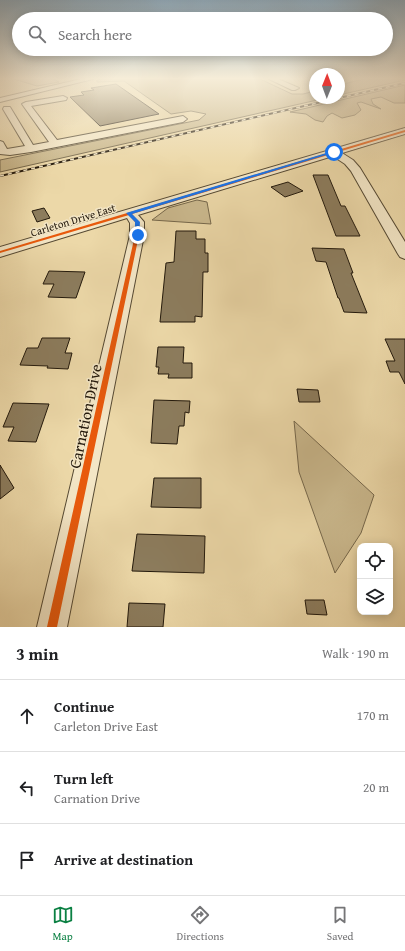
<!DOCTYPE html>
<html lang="en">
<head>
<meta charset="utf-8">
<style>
	:root { --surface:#fff; --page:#f2f2f2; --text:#202124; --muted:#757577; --line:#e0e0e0; --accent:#0b8043 }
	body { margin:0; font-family:"Gentium Book Plus",serif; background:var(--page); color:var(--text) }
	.controls { position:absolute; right:12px; bottom:12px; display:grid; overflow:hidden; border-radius:8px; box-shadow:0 2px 10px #0003 }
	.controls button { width:36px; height:36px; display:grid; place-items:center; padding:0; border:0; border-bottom:1px solid var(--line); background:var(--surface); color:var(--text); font:20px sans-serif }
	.compass { position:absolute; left:309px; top:68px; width:36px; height:36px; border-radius:50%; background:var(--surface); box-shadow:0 2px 10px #0003; rotate:1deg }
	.stop { position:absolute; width:12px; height:12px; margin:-9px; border:3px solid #1a73e8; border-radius:50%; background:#fff }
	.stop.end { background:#1a73e8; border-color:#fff; box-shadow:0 1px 4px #0008 }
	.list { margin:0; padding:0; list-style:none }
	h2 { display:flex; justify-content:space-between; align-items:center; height:52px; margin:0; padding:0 16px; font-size:17px }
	h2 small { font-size:13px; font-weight:400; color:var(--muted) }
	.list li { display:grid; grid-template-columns:26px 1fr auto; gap:12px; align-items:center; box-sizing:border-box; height:72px; padding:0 16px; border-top:1px solid var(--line) }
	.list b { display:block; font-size:15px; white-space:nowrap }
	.list p { margin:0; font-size:13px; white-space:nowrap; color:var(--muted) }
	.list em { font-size:13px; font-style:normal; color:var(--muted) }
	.icon { flex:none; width:22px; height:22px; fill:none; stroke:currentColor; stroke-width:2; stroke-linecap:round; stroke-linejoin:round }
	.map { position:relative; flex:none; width:405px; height:627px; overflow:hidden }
	.search { position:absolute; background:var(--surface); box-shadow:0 2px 10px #0003; left:12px; right:12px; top:12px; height:44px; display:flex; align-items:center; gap:10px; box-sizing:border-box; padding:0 14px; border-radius:22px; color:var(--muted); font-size:15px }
	.sheet { height:268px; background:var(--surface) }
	nav { display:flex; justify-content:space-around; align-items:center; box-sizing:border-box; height:56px; border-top:1px solid var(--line); background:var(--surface); font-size:11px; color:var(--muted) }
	nav a { display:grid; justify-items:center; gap:2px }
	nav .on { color:var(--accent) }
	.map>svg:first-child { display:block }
</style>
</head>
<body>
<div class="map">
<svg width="405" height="627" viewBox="0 0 405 627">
	<rect width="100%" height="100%" fill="#ecd8a8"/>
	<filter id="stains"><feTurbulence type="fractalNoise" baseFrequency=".005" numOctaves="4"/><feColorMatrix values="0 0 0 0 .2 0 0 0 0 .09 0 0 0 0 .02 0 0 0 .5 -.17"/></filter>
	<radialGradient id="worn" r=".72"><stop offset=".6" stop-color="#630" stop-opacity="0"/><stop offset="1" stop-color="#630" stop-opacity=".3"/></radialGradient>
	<path fill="#cab88d" stroke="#76684c" d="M14 79H53L59 82 37 86Z
		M103 79H260L292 94H303L315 91V98H326L0 172V160L199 120 206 114 191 111 171 114 124 81 97 82V80Z
		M364 79H405V80L339 95V85Z
		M405 85V103H394L381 97 371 99 373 104 381 109 361 102 357 103 361 110 355 115 342 118 332 113 327 116 323 122 315 120 306 114 290 112Z
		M197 200 207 202 211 224 152 220 168 208Z
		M294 421 374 495 361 533 335 573 299 472Z"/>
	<path fill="#8c7c5d" stroke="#23190c" d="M116 84 159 114 100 126 70 97 84 95 81 92 94 90 91 88Z
		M313 175H328L341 206H345L360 236H336Z
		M288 182 303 191 285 197 271 187Z
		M44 208 50 218 37 222 32 211Z
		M176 231H196V239H205V253H208V272H203L202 317 195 316V322H160L166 263 174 262Z
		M312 248 344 249 353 273H351L367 313 344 312 339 298H338L326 262 316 261Z
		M49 271 85 272 76 298 48 297 54 284H43Z
		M42 338H70L65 353H72L68 369 47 368 48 366 20 365 27 348H38Z
		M385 339H405V384L399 372H390L386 361H395Z
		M158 347H184L183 363H192V378H168L169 374H158L159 367H156Z
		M297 389 318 390 320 402H299Z
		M154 400 190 401 189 413 185 412 184 426H179L177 444 151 443Z
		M13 403 49 404 36 442 8 441 14 427H3Z
		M0 465 14 488 0 499Z
		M154 478H201V508L151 507Z
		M137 534 205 536 204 573 132 571Z
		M305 600H324L327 615 307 614Z
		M129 603 165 604 163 627H127Z"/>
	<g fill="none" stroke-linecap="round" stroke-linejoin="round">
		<g stroke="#554933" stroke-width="2">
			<path id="minor" d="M81 79H93L0 102V98Z
				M269 79H278L299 88 295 90H292Z
				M63 96 67 98 66 100 31 106 57 140 183 116 187 119 183 122 31 152 10 155 0 154V141L3 142 7 149 25 146 3 109 4 107H10L33 145 49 142 22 104 26 102Z
				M405 128V134L342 153 353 160 360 168 405 242V259L400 257 398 254 351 171 345 164 333 156 138 215 144 222V235L67 627H37L130 235V223L127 218 0 257V247Z"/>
		</g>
		<use href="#minor" fill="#f3e6c6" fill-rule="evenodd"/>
		<g stroke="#23190c" stroke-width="2">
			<path id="rail" d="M339 98 405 83
				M0 176 339 98"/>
		</g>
		<use href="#rail" stroke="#f3e6c6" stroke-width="1.5" stroke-dasharray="4" stroke-linecap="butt"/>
		<g stroke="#f3e6c6" stroke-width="3">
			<path id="cycleway" d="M405 130V132L132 214 139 222V235L57 627H47L135 235V222L129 215 0 253V251Z"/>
		</g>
		<use href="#cycleway" fill="#e8590c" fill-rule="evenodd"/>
	</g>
	<linearGradient id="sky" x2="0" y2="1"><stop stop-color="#8ea8b9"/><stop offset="0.47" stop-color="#f6edd8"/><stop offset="1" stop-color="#f6edd8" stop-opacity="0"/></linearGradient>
	<rect width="405" height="167" fill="url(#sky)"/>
	<path fill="#1a73e8" d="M333 151 336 152 132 214 140 222 139 236 135 235V222L126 213Z"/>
	<g text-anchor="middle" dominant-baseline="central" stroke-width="3" stroke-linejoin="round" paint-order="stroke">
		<g font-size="11" fill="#23190c" stroke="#f3e6c6">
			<text transform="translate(73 220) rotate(-17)">Carleton Drive East</text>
		</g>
		<g font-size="16" fill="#23190c" stroke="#f3e6c6">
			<text transform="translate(85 416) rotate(-78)">Carnation Drive</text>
		</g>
	</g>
	<rect width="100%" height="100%" filter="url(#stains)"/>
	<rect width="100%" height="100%" fill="url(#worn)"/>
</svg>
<div class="controls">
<button><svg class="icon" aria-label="locate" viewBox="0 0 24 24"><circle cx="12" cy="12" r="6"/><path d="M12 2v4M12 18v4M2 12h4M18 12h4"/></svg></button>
<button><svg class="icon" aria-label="layers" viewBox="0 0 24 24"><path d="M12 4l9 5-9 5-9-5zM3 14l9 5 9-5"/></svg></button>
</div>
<svg class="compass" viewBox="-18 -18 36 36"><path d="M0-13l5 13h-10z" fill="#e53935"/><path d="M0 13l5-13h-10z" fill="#757577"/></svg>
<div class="stop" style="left:334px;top:152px"></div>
<div class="stop end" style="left:138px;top:235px"></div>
<div class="search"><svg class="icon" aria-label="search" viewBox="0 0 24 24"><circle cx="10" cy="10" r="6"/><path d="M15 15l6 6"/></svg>Search here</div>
</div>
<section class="sheet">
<h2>3 min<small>Walk · 190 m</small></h2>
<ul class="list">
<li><svg class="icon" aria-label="ahead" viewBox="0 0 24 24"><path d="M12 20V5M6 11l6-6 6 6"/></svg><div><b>Continue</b><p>Carleton Drive East</p></div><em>170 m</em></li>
<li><svg class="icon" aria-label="left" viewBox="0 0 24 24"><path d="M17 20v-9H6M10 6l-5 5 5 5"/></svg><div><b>Turn left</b><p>Carnation Drive</p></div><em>20 m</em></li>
<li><svg class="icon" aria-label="arrive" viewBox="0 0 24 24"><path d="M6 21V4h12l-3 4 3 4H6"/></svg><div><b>Arrive at destination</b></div></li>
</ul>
</section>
<nav>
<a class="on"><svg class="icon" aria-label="map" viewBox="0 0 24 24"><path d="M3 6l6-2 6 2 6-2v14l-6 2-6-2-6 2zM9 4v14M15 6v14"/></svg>Map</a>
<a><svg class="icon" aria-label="directions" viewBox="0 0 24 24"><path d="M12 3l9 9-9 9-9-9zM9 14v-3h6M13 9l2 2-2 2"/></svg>Directions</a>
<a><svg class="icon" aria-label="saved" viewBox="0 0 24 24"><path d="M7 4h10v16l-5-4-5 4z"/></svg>Saved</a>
</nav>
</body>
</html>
